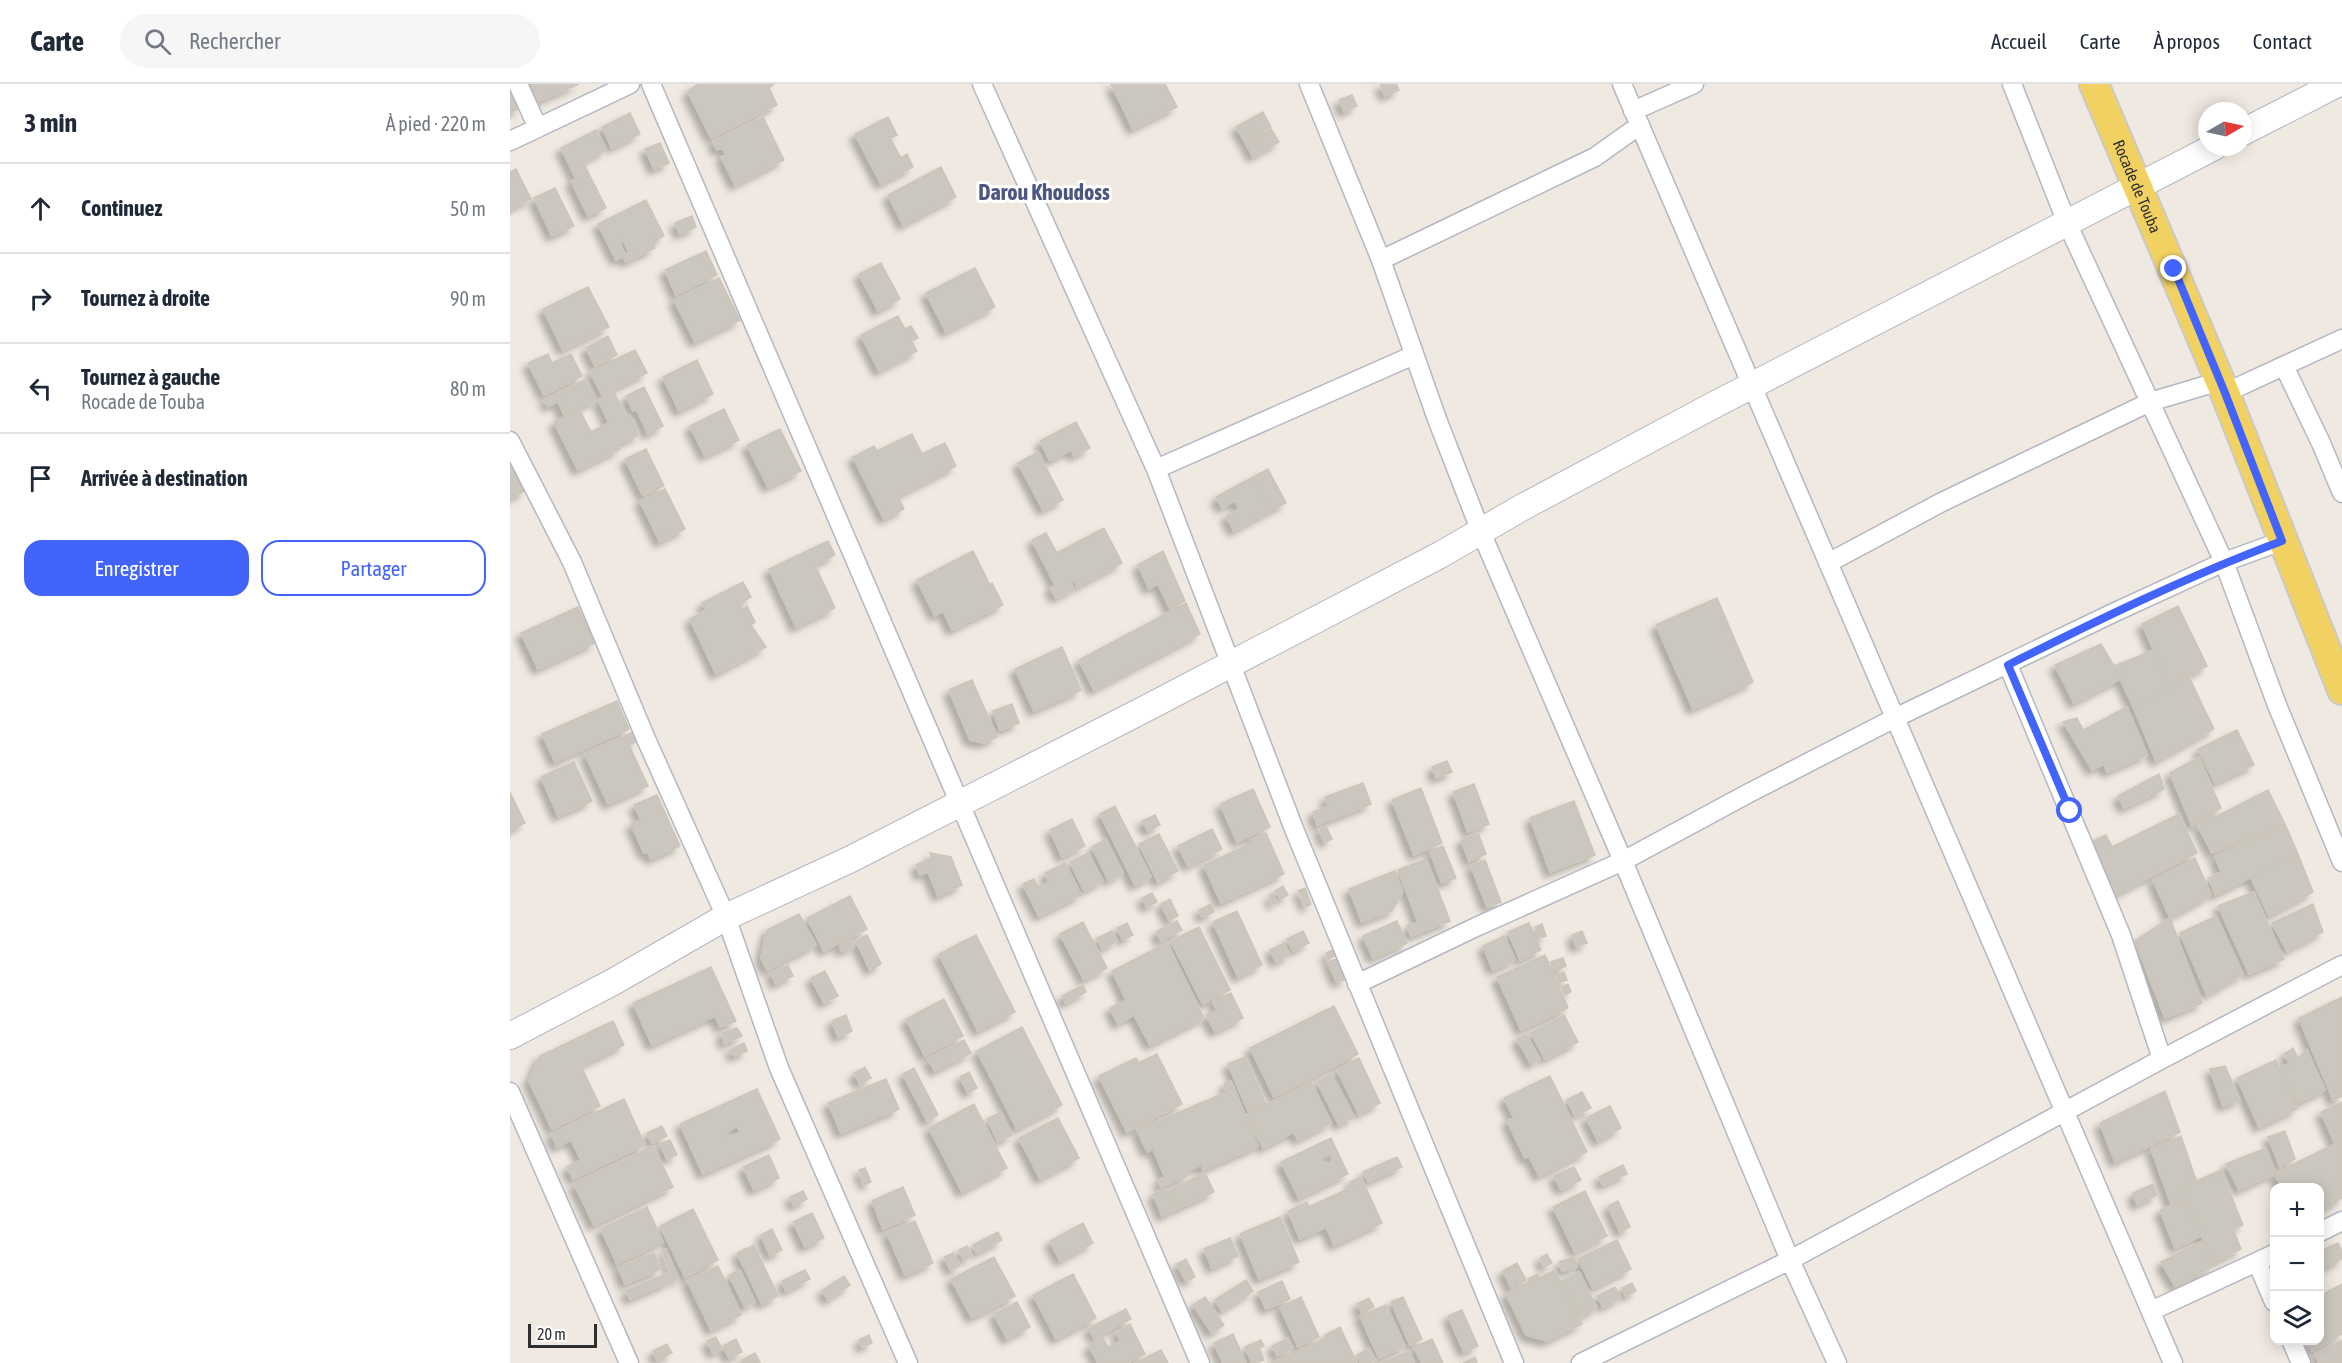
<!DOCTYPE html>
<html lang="fr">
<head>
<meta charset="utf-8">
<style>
	:root { --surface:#fff; --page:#f6f6f7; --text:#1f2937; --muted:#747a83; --line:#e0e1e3; --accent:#4264fb }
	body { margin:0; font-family:"Asap Condensed",sans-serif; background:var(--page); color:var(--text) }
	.controls { position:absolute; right:18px; bottom:18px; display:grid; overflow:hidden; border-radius:12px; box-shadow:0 3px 15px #0003 }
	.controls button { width:54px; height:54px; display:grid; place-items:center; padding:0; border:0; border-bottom:2px solid var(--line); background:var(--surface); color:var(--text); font:30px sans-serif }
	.compass { position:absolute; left:1688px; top:18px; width:54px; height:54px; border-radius:50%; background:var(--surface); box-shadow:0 3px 15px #0003; rotate:81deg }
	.scale { position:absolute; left:18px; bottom:15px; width:69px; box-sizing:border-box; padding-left:6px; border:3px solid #2e2e2e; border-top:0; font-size:16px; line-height:21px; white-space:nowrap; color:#2e2e2e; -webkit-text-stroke:4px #fff; paint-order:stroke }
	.stop { position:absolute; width:18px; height:18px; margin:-14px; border:4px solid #4264fb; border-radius:50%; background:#fff }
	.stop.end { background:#4264fb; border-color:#fff; box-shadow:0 2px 6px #0008 }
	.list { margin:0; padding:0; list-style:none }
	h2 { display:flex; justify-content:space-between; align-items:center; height:78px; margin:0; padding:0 24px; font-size:26px }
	h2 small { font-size:20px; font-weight:400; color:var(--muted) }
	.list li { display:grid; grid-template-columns:39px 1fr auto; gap:18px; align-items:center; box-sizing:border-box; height:90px; padding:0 24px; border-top:2px solid var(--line) }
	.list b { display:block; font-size:22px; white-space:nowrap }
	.list p { margin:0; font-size:20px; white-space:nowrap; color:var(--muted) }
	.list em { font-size:20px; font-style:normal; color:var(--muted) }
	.actions { display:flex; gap:12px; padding:18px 24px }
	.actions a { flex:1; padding:14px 0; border:2px solid var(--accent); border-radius:18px; text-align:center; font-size:21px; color:var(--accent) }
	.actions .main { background:var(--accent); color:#fff }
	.icon { flex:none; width:33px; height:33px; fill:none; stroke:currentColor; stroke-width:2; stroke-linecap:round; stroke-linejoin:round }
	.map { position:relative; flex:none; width:1832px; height:1279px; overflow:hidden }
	header { display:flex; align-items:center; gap:36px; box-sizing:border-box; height:84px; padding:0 30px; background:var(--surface); border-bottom:2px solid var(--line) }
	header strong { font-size:28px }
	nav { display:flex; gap:33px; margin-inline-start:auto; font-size:21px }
	.search { width:420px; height:54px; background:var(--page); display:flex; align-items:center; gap:15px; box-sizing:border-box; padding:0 21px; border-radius:33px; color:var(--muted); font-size:22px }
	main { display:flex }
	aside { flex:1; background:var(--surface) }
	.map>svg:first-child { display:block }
</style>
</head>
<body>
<header>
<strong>Carte</strong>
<div class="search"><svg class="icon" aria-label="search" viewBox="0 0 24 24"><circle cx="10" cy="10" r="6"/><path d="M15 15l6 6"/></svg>Rechercher</div>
<nav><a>Accueil</a><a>Carte</a><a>À propos</a><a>Contact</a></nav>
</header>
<main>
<aside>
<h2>3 min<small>À pied · 220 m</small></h2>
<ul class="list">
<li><svg class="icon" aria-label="ahead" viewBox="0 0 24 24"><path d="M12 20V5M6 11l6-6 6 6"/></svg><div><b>Continuez</b></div><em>50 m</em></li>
<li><svg class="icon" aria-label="right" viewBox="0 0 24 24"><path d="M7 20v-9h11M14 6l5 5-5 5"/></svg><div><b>Tournez à droite</b></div><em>90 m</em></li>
<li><svg class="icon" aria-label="left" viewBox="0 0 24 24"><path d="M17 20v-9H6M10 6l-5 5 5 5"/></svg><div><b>Tournez à gauche</b><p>Rocade de Touba</p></div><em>80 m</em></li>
<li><svg class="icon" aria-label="arrive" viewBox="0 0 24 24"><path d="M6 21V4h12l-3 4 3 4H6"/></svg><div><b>Arrivée à destination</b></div></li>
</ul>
<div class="actions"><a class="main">Enregistrer</a><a>Partager</a></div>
</aside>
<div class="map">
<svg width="1832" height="1279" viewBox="0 0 1832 1279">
	<defs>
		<filter id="shadow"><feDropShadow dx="-5.5" dy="5.5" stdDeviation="3" flood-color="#0004"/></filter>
	</defs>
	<rect width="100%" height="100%" fill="#efe9e1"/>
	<path fill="#cbc7bf" stroke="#cbc5ba" stroke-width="1.5" fill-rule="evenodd" filter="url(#shadow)" d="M19 0H69L27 18Z
		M187 0H264L259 4 267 21 201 54 178 8Z
		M601 0H655L667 23 623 45Z
		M870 0H886L889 6 875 12Z
		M0 4 10 24 0 29Z
		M842 11 847 22 834 28 829 16Z
		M753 28 761 43 735 58 726 43Z
		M120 29 130 50 102 64 92 43Z
		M253 33 274 76 225 101 211 73 216 71 212 64 207 66 203 57Z
		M378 33 387 51 380 54 391 74 397 70 403 83 371 100 345 50Z
		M761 45 769 58 743 73 736 60Z
		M86 46 96 66 73 78 96 124 78 132 61 97 66 95 51 64Z
		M150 59 159 79 144 85 135 65Z
		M431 83 446 113 393 141 378 111Z
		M6 85 21 115 0 125V88Z
		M45 104 64 142 42 152 24 114Z
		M136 116 154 152 142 158 145 164 116 178 113 172 106 176 88 140ZM113 156 119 168 115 170 110 159Z
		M182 132 186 143 170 150 165 139Z
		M196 167 207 191 166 211 155 186Z
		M371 179 390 215 368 227 349 190Z
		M465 184 485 223 436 248 416 209Z
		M209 194 230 236 185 258 164 216Z
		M78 203 99 243 53 266 33 225Z
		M388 232 395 245 401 242 408 254 401 257 407 267 369 287 351 251Z
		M98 252 107 271 85 282 76 264Z
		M125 266 137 289 92 311 80 288Z
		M38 270 42 279 61 270 72 292 34 311 18 279Z
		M187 276 203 310 169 327 153 293Z
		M76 295 86 316 54 331 48 318 38 322 34 316Z
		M134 303 153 342 138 350 126 325 123 327 116 312Z
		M104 308 116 332 119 331 129 351 108 361 110 365 68 386 44 338 69 325 81 348 99 339 88 316Z
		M214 325 229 356 195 372 180 342Z
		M566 338 580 364 564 372 561 366 540 377 530 357Z
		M270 345 291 387 258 403 237 361Z
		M402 350 412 370 435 359 446 382 388 412 394 425 374 435 343 373 364 362 367 367Z
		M136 365 154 402 133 412 115 375Z
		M528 368 553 416 533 426 508 379Z
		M0 373 15 407 0 414Z
		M758 385 776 419 760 427 743 393Z
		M743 393 760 427 724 447 716 432 729 425 725 417 712 424 706 413Z
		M155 405 175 445 150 458 130 417Z
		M594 444 612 479 567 503 564 496 561 498 564 505 546 514 540 504 545 501 522 456 536 449 547 469Z
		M318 457 325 471 305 481 325 524 286 543 259 485Z
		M463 467 480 501 482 499 493 521 442 546 433 527 425 532 407 496Z
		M653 467 675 517 660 525 648 500 639 505 628 481Z
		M233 498 241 513 230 519 233 525 237 522 245 538 241 541 256 563 206 590 180 535 196 526 192 519Z
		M1207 514 1243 598 1183 625 1146 541Z
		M676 519 690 550 584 606 569 576Z
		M1668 522 1697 582 1660 602 1632 540Z
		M68 523 85 559 28 585 11 549Z
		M1591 560 1604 582 1609 596 1564 619 1545 581Z
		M552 563 571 606 524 627 505 585Z
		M1644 566 1660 602 1624 625 1604 582Z
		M1678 591 1704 645 1646 677 1624 625Z
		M462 596 487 653 474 659 460 656 439 606Z
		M107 617 119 645 45 678 32 650Z
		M502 620 509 639 490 646 483 627Z
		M1617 623 1637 671 1597 688 1594 680 1582 686 1562 652Z
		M1567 634 1573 646 1562 652 1553 638Z
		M1727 646 1744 681 1705 699 1688 665Z
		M123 648 127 657 119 661 138 702 98 720 75 670Z
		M1689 673 1711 724 1682 742 1660 689Z
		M937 677 942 688 926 694 922 683Z
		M64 678 82 717 48 732 31 693Z
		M1649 690 1654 705 1614 724 1608 712Z
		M853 699 861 720 807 741 803 728 818 722 815 713Z
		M964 700 979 740 958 748 943 708Z
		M911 704 932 759 904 771 882 716Z
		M743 705 760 743 727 758 710 720Z
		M1758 706 1775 740 1702 769 1688 742Z
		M0 708 15 739 0 746Z
		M147 711 170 762 141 775 138 768 134 769 121 740 131 736 124 721Z
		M1064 717 1085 771 1040 788 1020 734Z
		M605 722 641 793 625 801 590 730Z
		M1669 730 1687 769 1605 811 1588 770Z
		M645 731 650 741 638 747 632 737Z
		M562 735 575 762 552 773 540 746Z
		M1775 740 1788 770 1705 811 1699 794 1711 788 1705 772Z
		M816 742 822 755 815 758 809 745Z
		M702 745 712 765 678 782 668 762Z
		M756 749 774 790 711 819 694 781 742 759 741 756Z
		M968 749 976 770 959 777 951 756Z
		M649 750 668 787 648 798 629 760Z
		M1596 751 1602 763 1588 770 1583 757Z
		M596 755 613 789 599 797 582 763Z
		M933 762 946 794 932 799 920 768Z
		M420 769 441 773 452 801 428 812 418 788 410 791 406 781 422 774Z
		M578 769 593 797 574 807 560 778Z
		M1788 770 1803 808 1759 832 1741 794Z
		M1685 774 1701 811 1660 834 1643 796Z
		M916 775 940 837 901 852 897 842 908 838 888 786Z
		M975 776 991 818 977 823 961 782Z
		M555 779 571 811 529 832 513 800 524 795 528 803 539 798 535 789Z
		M885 787 893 808 882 827 852 838 839 805Z
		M773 802 778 811 771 815 765 807Z
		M795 804 801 820 796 823 788 807Z
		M1744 808 1774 875 1739 890 1708 822Z
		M642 809 647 818 637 823 632 814Z
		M763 810 767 819 763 820 759 812Z
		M340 812 357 845 314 867 297 834Z
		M660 815 668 832 659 836 651 820Z
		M701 820 704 828 692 833 689 826Z
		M1803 820 1813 848 1777 867 1762 839Z
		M727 827 752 881 728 893 703 838Z
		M289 830 306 861 257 886 251 874 257 846Z
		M1706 832 1733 890 1697 911 1670 849Z
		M1660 834 1692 919 1655 934 1625 857Z
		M667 837 672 846 651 857 646 848Z
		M887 837 897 859 863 874 853 852Z
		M573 838 597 884 574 896 550 850Z
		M617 839 623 851 613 856 607 844Z
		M1019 839 1031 866 1010 876 998 848Z
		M1032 840 1036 852 1030 854 1025 843Z
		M689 843 720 906 693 920 661 857Z
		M602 847 607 857 592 865 587 854Z
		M793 847 799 859 783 867 777 855Z
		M1072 847 1077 859 1066 863 1062 851Z
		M357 851 371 880 360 886 346 857Z
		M466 851 505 928 468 947 429 870Z
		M994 852 1005 876 983 886 973 862Z
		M343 857 344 863 331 867 330 860Z
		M657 859 694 934 640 961 624 931 608 940 600 924 616 916 602 887Z
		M774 859 780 871 766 878 760 866Z
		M823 866 825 872 818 875 816 869Z
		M1035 871 1058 924 1011 946 987 893Z
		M1053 874 1056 882 1045 887 1041 878Z
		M827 875 836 895 827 898 818 878Z
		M278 881 283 892 266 900 261 889Z
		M201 883 226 937 210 943 205 932 142 961 123 919Z
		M315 887 328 912 314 919 301 894Z
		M1054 888 1057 896 1050 898 1047 891Z
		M1058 900 1061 908 1055 911 1052 903Z
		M573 901 576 908 556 919 552 912Z
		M721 909 733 934 705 948 696 931 707 926 703 918Z
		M1832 913V1012L1823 1016 1789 934Z
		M434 915 453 952 415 972 396 935Z
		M824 922 848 970 764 1013 740 964Z
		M336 931 342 947 328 953 322 937Z
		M1054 931 1068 958 1035 975 1021 949Z
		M103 937 114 961 71 982 90 1022 42 1045 19 997 30 972Z
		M512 943 552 1021 507 1045 467 967Z
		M227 944 232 952 214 960 212 949Z
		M1016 950 1030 975 1021 980 1007 955Z
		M454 956 461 969 425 987 418 975Z
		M234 959 237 967 224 972 220 966Z
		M1783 964 1788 974 1797 966 1815 1006 1788 1019 1769 984 1780 979 1774 970Z
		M647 970 672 1020 617 1048 589 992 626 974 629 979Z
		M735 973 756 1020 738 1027 718 980Z
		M849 974 870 1019 849 1030 827 986Z
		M1766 976 1787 1025 1749 1043 1727 994Z
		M1715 982 1730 1016 1713 1022 1700 985Z
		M355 983 361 994 350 1000 344 989Z
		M404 984 428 1031 417 1037 393 990Z
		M459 988 467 1004 458 1009 450 993Z
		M821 990 844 1033 829 1041 807 998Z
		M1040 992 1077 1068 1029 1092 1019 1072 1015 1074 997 1037 1004 1034 994 1014Z
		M376 995 389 1025 331 1049 318 1019Z
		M721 997 748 1062 693 1086 691 1081 676 1088 677 1092 651 1103 648 1096 655 1093 643 1065 637 1068 627 1046 717 1008 714 1000Z
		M801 998 821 1039 788 1056 784 1048 753 1064 736 1031Z
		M247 1005 270 1055 193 1090 170 1040ZM227 1042 230 1048 219 1054 216 1048Z
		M1655 1007 1670 1048 1605 1078 1590 1039Z
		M1072 1008 1081 1024 1065 1032 1057 1016Z
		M114 1015 135 1061 63 1095 57 1083 71 1076 61 1056 47 1063 41 1050Z
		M1832 1018V1076L1811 1028Z
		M464 1020 497 1084 452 1108 419 1044Z
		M1100 1022 1111 1044 1088 1057 1076 1034Z
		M491 1028 502 1051 488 1058 477 1035Z
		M548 1034 569 1074 530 1095 509 1054Z
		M152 1042 157 1052 142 1059 137 1049Z
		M1775 1047 1785 1075 1770 1083 1758 1053Z
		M1671 1052 1686 1096 1671 1104 1674 1116 1661 1120 1641 1065Z
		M821 1054 838 1090 789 1114 771 1078Z
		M160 1056 167 1071 157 1075 150 1060Z
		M1825 1060 1832 1076V1114L1810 1127V1104H1771L1765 1089Z
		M143 1062 163 1103 84 1141 64 1100Z
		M1756 1064 1765 1089 1729 1106 1716 1080Z
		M821 1069 825 1076 814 1081 811 1074Z
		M259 1071 269 1094 244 1106 233 1083Z
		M887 1073 892 1083 858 1098 853 1088Z
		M1113 1081 1117 1090 1093 1101 1089 1093Z
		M1064 1083 1071 1096 1051 1106 1044 1092Z
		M355 1084 361 1098 355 1101 349 1086Z
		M1711 1086 1733 1141 1723 1145 1731 1165 1703 1179 1671 1104Z
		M695 1089 704 1108 667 1125 658 1107Z
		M851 1093 872 1139 824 1161 816 1143 790 1155 778 1127 797 1118 799 1123 842 1103 840 1098Z
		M1643 1100 1647 1111 1627 1121 1623 1109Z
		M393 1103 405 1131 373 1145 362 1117Z
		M656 1105 665 1126 652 1132 643 1110Z
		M293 1107 297 1115 284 1122 280 1113Z
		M1075 1107 1097 1152 1065 1168 1043 1123Z
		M1674 1116 1691 1152 1665 1164 1650 1126Z
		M1108 1117 1120 1143 1110 1148 1098 1122Z
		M137 1123 153 1158 107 1180 91 1145Z
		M183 1125 208 1176 175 1193 150 1142Z
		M302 1129 314 1154 295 1163 283 1138Z
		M770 1133 789 1178 749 1195 730 1150Z
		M405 1137 423 1179 395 1191 377 1149Z
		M573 1139 583 1159 550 1177 540 1157Z
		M262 1145 272 1166 260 1172 251 1151Z
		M488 1148 492 1156 467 1169 463 1161Z
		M720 1154 728 1172 702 1184 694 1165Z
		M1107 1156 1121 1185 1083 1204 1068 1175Z
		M1693 1157 1702 1183 1665 1202 1651 1178Z
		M1828 1159 1832 1167V1175L1810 1185V1167Z
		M244 1161 268 1212 252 1220 227 1169Z
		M457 1162 462 1171 454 1176 449 1166Z
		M156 1165 169 1195 164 1197 152 1166Z
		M144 1169 151 1185 115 1200 108 1183Z
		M443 1169 450 1182 441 1186 434 1173Z
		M1037 1170 1042 1179 1034 1183 1030 1174Z
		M484 1173 505 1212 462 1234 441 1195Z
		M1064 1173 1067 1183 1052 1187 1049 1178Z
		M676 1175 685 1193 676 1197 667 1180Z
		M1007 1179 1016 1196 1001 1204 993 1187Z
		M208 1182 231 1231 201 1246 177 1196Z
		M230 1186 245 1218 235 1223 219 1191Z
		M295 1186 300 1195 276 1207 272 1197Z
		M1045 1186 1072 1240 1037 1257 1016 1251 996 1210 1019 1198 1018 1195 1028 1190 1029 1194Z
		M1069 1188 1087 1224 1070 1233 1052 1197Z
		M156 1190 160 1198 120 1215 116 1207Z
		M563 1190 586 1234 546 1255 523 1211Z
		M334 1192 340 1201 318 1216 312 1207Z
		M736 1196 743 1207 712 1227 705 1216Z
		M772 1197 780 1215 756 1225 748 1208Z
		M1122 1199 1126 1207 1116 1212 1112 1204Z
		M1832 1200V1250L1802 1267 1797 1256H1810V1212Z
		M1105 1203 1111 1214 1093 1223 1087 1212Z
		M695 1213 714 1241 702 1249 683 1221Z
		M791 1213 809 1253 788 1263 770 1223Z
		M893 1213 912 1255 900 1261 881 1218Z
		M859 1214 864 1223 852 1229 847 1220Z
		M507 1218 520 1243 497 1255 484 1230Z
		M876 1221 895 1262 869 1274 850 1232Z
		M616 1225 621 1235 584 1254 579 1244Z
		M952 1226 968 1262 954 1268 938 1232Z
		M620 1240 635 1270 617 1279H588L579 1262 593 1254 598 1263 611 1257 606 1248Z
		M830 1243 847 1279H761L816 1254 815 1251Z
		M723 1250 736 1279H713L704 1259Z
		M359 1251 362 1259 352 1263 349 1256Z
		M206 1253 212 1265 203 1269 197 1257Z
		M778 1254 783 1264 767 1272 762 1262Z
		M226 1255 232 1268 219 1274 213 1262Z
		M922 1255 933 1279H912L904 1263Z
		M751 1256 754 1262 749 1264 754 1276 742 1279 735 1263Z
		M1832 1256V1279H1809L1805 1270Z
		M157 1260 162 1269 147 1276 143 1267Z
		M859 1264 866 1276 860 1279H851L847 1271Z
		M651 1266 658 1279H625Z
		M899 1267 904 1279H872Z
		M245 1269 250 1278 233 1279 232 1276Z
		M965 1273 967 1279H953Z"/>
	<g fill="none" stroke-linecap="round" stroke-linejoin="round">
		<g stroke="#b4b7c1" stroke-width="21">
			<path id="minor" d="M8 0 28 44
				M141 0 690 1279
				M472 0 646 385 784 745 1004 1279
				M799 0 871 176 927 335 971 448 1113 777 1280 1176 1327 1279
				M1112 0 1663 1279
				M1502 0 1557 139 1714 478 1767 621 1832 778
				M1123 27 1184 0
				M0 57 120 0
				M871 176 1085 73 1130 41
				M1774 282 1811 359 1832 409
				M1715 309 1832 255
				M0 357 62 478 136 655 216 833 269 984 398 1279
				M646 385 904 271
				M1318 479 1432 418 1640 318 1710 297
				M1498 581 1611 851 1652 975
				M847 900 966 843 1113 777 1239 709 1385 634 1603 529 1714 478 1772 457
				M0 1008 119 1279
				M1810 1148 1832 1137
				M1747 1178 1764 1218
				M1641 1227 1764 1170
				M1781 1256 1791 1279
				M1071 1279 1280 1176 1652 975 1832 881"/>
		</g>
		<g stroke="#b4b7c1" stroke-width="28">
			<path id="secondary" d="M1733 48 1827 0
				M0 952 103 898 216 833 341 775 633 626 930 471 1011 424 1202 322 1704 63"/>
		</g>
		<g stroke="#c9c9c9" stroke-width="32">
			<g id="primary">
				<path id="s1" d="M1584 0 1715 309 1832 606"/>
			</g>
		</g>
		<use href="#minor" stroke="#fff" stroke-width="18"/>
		<use href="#secondary" stroke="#fff" stroke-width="26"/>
		<use href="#primary" stroke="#f2d163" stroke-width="28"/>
	</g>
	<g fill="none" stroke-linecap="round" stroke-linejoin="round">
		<path stroke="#4264fb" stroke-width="8" d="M1560 727 1498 581C1588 536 1678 492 1772 457L1715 309 1664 185"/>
	</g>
	<g text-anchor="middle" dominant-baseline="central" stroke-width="6" stroke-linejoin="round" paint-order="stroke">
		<g font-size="16" fill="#2e2e2e" stroke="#fff">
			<text stroke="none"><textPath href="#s1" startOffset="111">Rocade de Touba</textPath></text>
		</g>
		<g font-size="22" font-weight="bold" fill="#4d5680" stroke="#fff">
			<text x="534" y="108">Darou Khoudoss</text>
		</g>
	</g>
</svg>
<div class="controls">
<button>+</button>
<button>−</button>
<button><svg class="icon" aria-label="layers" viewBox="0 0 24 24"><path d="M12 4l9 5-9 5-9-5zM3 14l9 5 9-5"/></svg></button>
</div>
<svg class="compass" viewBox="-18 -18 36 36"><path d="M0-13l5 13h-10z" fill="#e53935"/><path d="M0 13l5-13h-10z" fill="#747a83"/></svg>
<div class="scale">20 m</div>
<div class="stop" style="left:1560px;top:727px"></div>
<div class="stop end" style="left:1664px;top:185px"></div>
</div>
</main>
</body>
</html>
